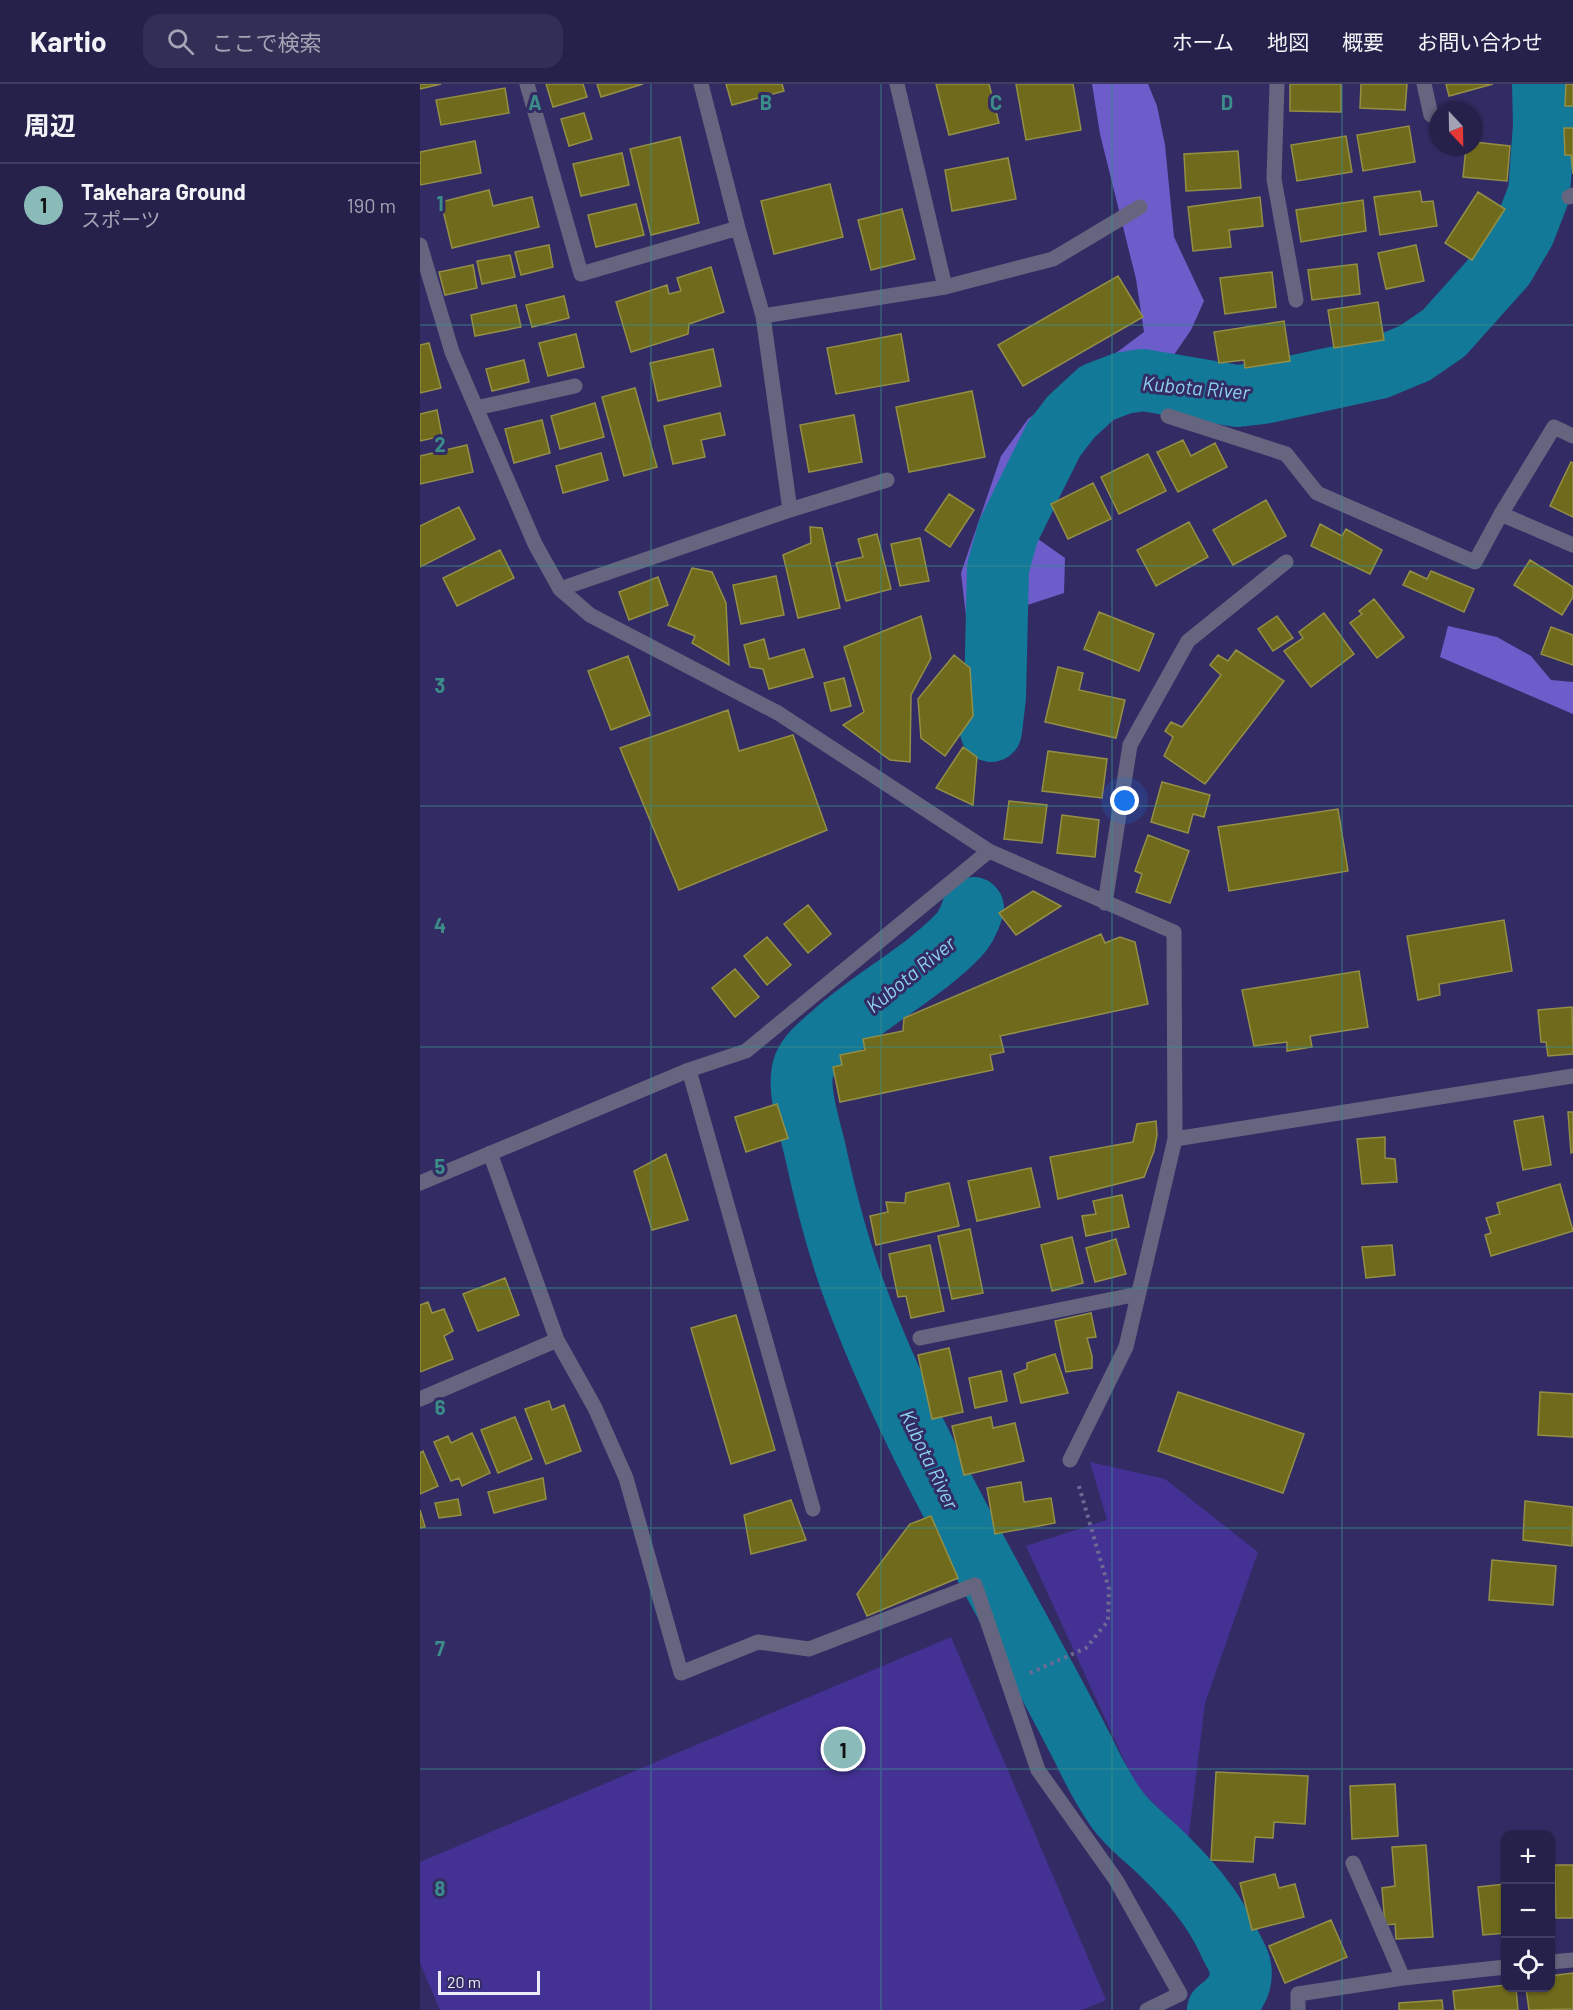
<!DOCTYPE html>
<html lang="ja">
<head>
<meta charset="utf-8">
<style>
	:root { --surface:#26214b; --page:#322e55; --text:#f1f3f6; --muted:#a4a3b5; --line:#423e63; --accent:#8bbbb9 }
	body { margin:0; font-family:Barlow,"Noto Sans JP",sans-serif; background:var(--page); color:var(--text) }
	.controls { position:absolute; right:18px; bottom:18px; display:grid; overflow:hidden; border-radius:12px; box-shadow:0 2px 4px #0004 }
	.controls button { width:54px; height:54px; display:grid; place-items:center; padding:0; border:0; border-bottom:2px solid var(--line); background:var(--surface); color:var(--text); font:30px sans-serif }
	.compass { position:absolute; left:1009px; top:18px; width:54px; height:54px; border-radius:50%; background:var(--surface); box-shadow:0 2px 4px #0004; rotate:158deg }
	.scale { position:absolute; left:18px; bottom:15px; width:102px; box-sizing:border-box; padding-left:6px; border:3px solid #ebebfa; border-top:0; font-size:16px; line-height:21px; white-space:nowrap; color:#ebebfa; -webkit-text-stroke:4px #332c64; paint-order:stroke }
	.you { position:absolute; left:705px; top:717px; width:21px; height:21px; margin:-15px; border:4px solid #fff; border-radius:50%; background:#1a73e8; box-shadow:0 0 0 9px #1a73e833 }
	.badge { display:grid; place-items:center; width:39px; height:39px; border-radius:50%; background:var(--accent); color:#111; font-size:20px; font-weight:700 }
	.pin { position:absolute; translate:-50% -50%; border:3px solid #fff; box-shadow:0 2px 6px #0006 }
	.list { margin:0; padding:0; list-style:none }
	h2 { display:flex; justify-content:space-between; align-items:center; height:78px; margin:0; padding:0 24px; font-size:26px }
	h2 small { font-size:20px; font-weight:400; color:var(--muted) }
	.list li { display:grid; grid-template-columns:39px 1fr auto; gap:18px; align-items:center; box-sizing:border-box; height:84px; padding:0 24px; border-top:2px solid var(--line) }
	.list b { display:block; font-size:22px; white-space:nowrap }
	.list p { margin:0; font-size:20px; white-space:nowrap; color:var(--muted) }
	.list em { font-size:20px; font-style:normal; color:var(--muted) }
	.icon { flex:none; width:33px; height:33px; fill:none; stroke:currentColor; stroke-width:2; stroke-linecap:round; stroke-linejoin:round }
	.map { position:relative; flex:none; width:1153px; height:1926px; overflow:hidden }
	header { display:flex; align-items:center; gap:36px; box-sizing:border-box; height:84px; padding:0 30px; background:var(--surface); border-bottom:2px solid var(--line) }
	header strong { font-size:28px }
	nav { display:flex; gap:33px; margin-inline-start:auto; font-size:21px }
	.search { width:420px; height:54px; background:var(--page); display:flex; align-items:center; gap:15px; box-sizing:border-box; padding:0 21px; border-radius:18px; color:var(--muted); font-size:22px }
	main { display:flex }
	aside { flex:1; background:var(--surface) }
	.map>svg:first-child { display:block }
</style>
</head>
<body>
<header>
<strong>Kartio</strong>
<div class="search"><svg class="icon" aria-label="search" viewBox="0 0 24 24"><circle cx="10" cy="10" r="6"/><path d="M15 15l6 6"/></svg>ここで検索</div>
<nav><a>ホーム</a><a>地図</a><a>概要</a><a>お問い合わせ</a></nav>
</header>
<main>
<aside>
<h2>周辺<small></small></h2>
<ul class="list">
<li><span class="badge">1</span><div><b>Takehara Ground</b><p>スポーツ</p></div><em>190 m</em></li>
</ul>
</aside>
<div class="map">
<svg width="1153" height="1926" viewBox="0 0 1153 1926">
	<rect width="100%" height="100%" fill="#332c64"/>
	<path fill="#443194" d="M670 1378 745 1395 838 1468 785 1619 768 1758 732 1737 606 1462 687 1436Z
		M531 1553 686 1916 662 1926H20L0 1879V1778Z"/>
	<path fill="#6c5dcb" d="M672 0H728L737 22 745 61 754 153 784 217 771 246 749 278 677 309 651 333 588 448 618 455 645 474 644 509 547 541 541 489 581 372 608 335 724 248 716 195 680 50Z
		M1028 542 1077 553 1111 572 1131 596 1153 598V630L1020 573Z"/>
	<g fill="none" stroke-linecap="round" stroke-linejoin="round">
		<path stroke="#127999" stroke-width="62" d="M571 647 575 613 578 484 588 448 610 403 634 355 651 333 677 309 703 299 723 296 817 312 843 309 959 284 995 269 1024 249 1084 182 1104 148 1119 109 1124 41 1123 0
			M553 824C550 834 546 844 538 852 502 889 453 914 414 949 403 959 390 968 384 982 376 1004 390 1044 395 1066 404 1108 415 1151 429 1192 488 1359 584 1510 664 1667 673 1686 684 1707 696 1724 707 1740 724 1753 738 1766 767 1794 792 1821 809 1858 812 1866 819 1875 820 1882 824 1901 812 1916 798 1926"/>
	</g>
	<path fill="#706b1c" stroke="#938f46" stroke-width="1.5" d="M0 0H21L0 5Z
		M126 0H163L167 13 133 23Z
		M177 0H223L181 13Z
		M306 0H362L364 7 312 21Z
		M516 0H569L579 39 529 51Z
		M596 0H653L661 46 606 56Z
		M870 0H921V28L870 27Z
		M941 0H987L985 26 940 24Z
		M1026 0H1073L1029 12Z
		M1146 0H1153V22H1145Z
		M85 4 89 29 21 41 16 16Z
		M164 29 172 55 149 62 141 35Z
		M989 42 995 78 943 87 937 51Z
		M1144 44H1153V90L1151 71H1145Z
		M926 52 932 88 877 97 871 61Z
		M260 53 279 139 231 151 210 65Z
		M55 57 61 89 0 101V68Z
		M1054 58 1090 62 1087 97 1043 93 1046 63H1054Z
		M818 67 821 104 766 107 764 70Z
		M202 69 209 101 161 112 153 80Z
		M588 74 596 115 532 127 525 86Z
		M410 100 423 153 354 170 341 117Z
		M69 106 73 122 112 113 119 143 32 164 21 118Z
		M1000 107 1002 118 1013 117 1017 142 960 151 954 113Z
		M1058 108 1085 125 1052 176 1025 159Z
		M840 113 843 142 809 146 811 163 773 167 768 123Z
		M943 116 946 147 881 158 876 126Z
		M216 120 224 151 176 163 168 131Z
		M482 125 495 175 451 186 438 136Z
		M129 161 133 183 101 191 95 168Z
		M996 161 1004 197 966 205 958 169Z
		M90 171 95 193 62 200 57 177Z
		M937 180 940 210 892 216 888 186Z
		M53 181 57 204 25 211 19 188Z
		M291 183 304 228 269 240 268 250 211 268 196 218 247 201 249 210 261 207 257 194Z
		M852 188 856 223 805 230 800 194Z
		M698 192 723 233 603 302 578 261Z
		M144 212 149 234 112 243 106 221Z
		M958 218 964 256 914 264 908 226Z
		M96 221 101 243 55 252 51 231Z
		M864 237 870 277 825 284 824 276 799 279 794 248Z
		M156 250 164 283 128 292 119 259Z
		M481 250 489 297 416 310 407 264Z
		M9 259 21 304 0 309V261Z
		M293 265 301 302 238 317 230 279Z
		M104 276 109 298 72 307 66 285Z
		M215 304 237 383 204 392 182 313Z
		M552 307 565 373 489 388 476 323Z
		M175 319 184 353 140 365 131 332Z
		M17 326 22 352 0 357V330Z
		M300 329 305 351 281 356 285 373 253 380 244 342Z
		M434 331 442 378 389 388 380 341Z
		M122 336 130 369 94 379 85 345Z
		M763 356 771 372 795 359 807 383 758 408 737 368Z
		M47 361 53 388 0 400V372Z
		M181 369 188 396 143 409 136 382Z
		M728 370 746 407 699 430 681 393Z
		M1151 378 1153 379V433L1130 422Z
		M673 399 691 435 648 455 631 420Z
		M529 410 554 426 530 463 505 446Z
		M846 416 866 452 813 481 793 446Z
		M39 423 55 455 0 483V442Z
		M769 438 788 473 736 502 717 466Z
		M900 440 922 452 926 445 962 466 950 490 891 462Z
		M390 443 402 444 420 524 378 534 363 471 391 459Z
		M457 450 471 505 426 517 416 479 443 473 438 455Z
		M500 454 509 497 480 502 471 460Z
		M80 466 94 494 37 522 23 494Z
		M1110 476 1153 503V513L1142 531 1094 501Z
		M272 484 292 488 306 519 309 581 272 559 275 552 248 541Z
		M990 487 1007 495 1011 487 1054 505 1044 528 983 501Z
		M356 492 364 531 321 540 313 501Z
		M238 493 248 521 209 536 199 508Z
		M954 515 984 553 957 574 930 539 942 530 939 527Z
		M679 528 734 550 719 587 664 565Z
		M904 529 934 570 891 603 864 567 883 554 879 548Z
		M501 532 511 574 491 611 490 678 470 676 423 641 444 628 424 563Z
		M857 532 873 554 853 567 838 545Z
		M1131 543 1153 551V581L1121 570Z
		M344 555 349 575 384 565 393 593 349 605 343 585 330 583 324 561Z
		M816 566 864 597 785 700 744 672 753 653 745 647 751 638 762 643 801 591 790 581 798 571 808 577Z
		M534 571 550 584 553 632 525 672 501 654 498 615Z
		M208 572 230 631 191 646 168 587Z
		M638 583 663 589 659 606 705 616 696 654 625 638Z
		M424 594 431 622 411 627 404 599Z
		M308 626 319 667 373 651 407 746 259 806 200 664Z
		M543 663 557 673 553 721 516 704Z
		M628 667 687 675 682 714 622 707Z
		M742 698 790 711 784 733 773 730 768 749 731 738Z
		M589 717 627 721 622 759 584 755Z
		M918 725 928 787 809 807 798 743Z
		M642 731 679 736 675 773 637 769Z
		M728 751 769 767 750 819 716 808 722 790 715 787Z
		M613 807 641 822 596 851 579 829Z
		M388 821 411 850 388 869 364 840Z
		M1084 836 1092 887 1019 900 1020 911 998 916 987 852Z
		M681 850 685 859 700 853 715 858 728 920 580 952 584 968 570 971 573 986 420 1018 413 983 422 981 420 971 445 966 443 955 483 947 484 934Z
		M347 853 371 881 347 901 324 872Z
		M315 885 339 913 315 933 292 904Z
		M939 887 948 943 890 952 892 963 867 967V958L834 962 822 906Z
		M1152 923 1153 970 1128 972 1126 958H1121L1118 926Z
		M357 1020 368 1054 326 1068 315 1033Z
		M1148 1028H1153V1068L1151 1069Z
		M1123 1032 1131 1081 1103 1086 1094 1037Z
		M736 1037 737 1051 734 1067 724 1093 638 1115 630 1073 713 1058 717 1040Z
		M965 1053V1074L975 1075 977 1098 942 1100 937 1055Z
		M246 1070 268 1136 232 1146 214 1087Z
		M611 1084 620 1123 557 1137 548 1097Z
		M529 1099 539 1142 456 1161 450 1132 468 1128 466 1118 485 1119 486 1109Z
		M1140 1100 1153 1147 1071 1172 1065 1151 1071 1149 1066 1134 1080 1130 1077 1119Z
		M702 1111 709 1143 666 1152 662 1132 676 1130 673 1117Z
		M550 1145 563 1209 532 1215 518 1152Z
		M652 1153 663 1199 632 1207 621 1161Z
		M696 1155 706 1190 675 1198 666 1164Z
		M510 1161 524 1227 491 1234 486 1212 478 1213 469 1170Z
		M972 1161 975 1191 946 1194 942 1163Z
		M85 1194 99 1231 58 1247 43 1210Z
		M8 1218 12 1229 24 1225 33 1247 24 1252 33 1275 0 1288V1221Z
		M671 1229 676 1253 667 1254 672 1272V1284L646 1288 635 1237Z
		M316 1231 355 1366 311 1380 271 1244Z
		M529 1264 543 1328 512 1335 498 1271Z
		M635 1270 648 1309 601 1319 594 1290 607 1285V1279Z
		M581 1287 587 1317 555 1324 549 1294Z
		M758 1308 884 1350 863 1409 738 1367Z
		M1120 1308 1153 1310V1353L1118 1351Z
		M129 1317 132 1326 144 1321 161 1367 126 1380 105 1325Z
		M95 1333 112 1375 78 1389 61 1346Z
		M571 1333 573 1344 595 1339 604 1377 544 1391 532 1342Z
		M52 1349 70 1389 42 1402 39 1394 31 1397 14 1358 28 1352 31 1359Z
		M3 1367 18 1402 0 1410V1369Z
		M123 1394 126 1415 74 1429 68 1408Z
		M601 1398 604 1418 631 1414 635 1439 575 1450 567 1404Z
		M38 1415 41 1431 19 1434 15 1419Z
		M371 1416 386 1456 331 1470 324 1431Z
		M1105 1417 1153 1423 1152 1462 1103 1456Z
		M0 1426 5 1443 0 1444Z
		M511 1432 538 1494 447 1532 437 1510 490 1440Z
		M1072 1476 1136 1482 1133 1521 1069 1516Z
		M796 1688 888 1692 885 1740 854 1738 853 1754 835 1753 833 1778 791 1776Z
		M975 1700 978 1752 932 1755 930 1702Z
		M1006 1761 1013 1853 976 1855 975 1840 965 1841 962 1804 975 1802 972 1763Z
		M1135 1781H1153V1834H1136Z
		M855 1790 859 1804 875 1800 884 1833 832 1846 820 1799Z
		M1085 1800 1086 1849 1063 1851 1058 1803Z
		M911 1836 927 1873 865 1899 849 1862Z
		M1153 1889V1925L1109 1926 1106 1904H1130V1892Z
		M1086 1901V1904H1096L1098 1926H1035L1033 1907Z
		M1022 1916 1023 1926H979V1919Z"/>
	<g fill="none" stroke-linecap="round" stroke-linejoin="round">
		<path stroke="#6e6994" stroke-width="4" stroke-dasharray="3 4.5" stroke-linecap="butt" d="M610 1589 666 1564 688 1537 689 1505 658 1399"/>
		<path stroke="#666580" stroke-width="15" d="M555 1501 618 1686 696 1796 760 1910 727 1926"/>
		<path stroke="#666580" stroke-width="15" d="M107 0 161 190 318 144
			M281 0 318 144 343 232 370 426
			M477 0 525 203
			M857 0 854 95 876 216
			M1004 0 1011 31
			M1149 113 1153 111
			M0 161 32 268 115 460 140 505 170 531 358 629 569 767 754 848 755 1055 1153 992
			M343 232 525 203 633 175 720 123
			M56 324 155 302
			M748 332 866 370 897 409 1055 478 1081 430
			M1153 352 1134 343 1081 430 1153 461
			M140 505 370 426 467 396
			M685 819 710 661 768 557 866 478
			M269 986 393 1425
			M70 1069 137 1256 175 1324 206 1394 261 1589 338 1558 389 1565 555 1501
			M0 1099 269 986 326 967 569 767
			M500 1254 718 1210
			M0 1315 137 1256
			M650 1376 706 1263 755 1055
			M933 1779 983 1894
			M1130 1878 1153 1876
			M878 1926V1910L983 1894 1086 1883"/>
	</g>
	<path fill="none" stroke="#3b8d8a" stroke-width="1.5" stroke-opacity="0.55" d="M231 0V1926M461 0V1926M692 0V1926M922 0V1926M0 241H1153M0 482H1153M0 722H1153M0 963H1153M0 1204H1153M0 1444H1153M0 1685H1153"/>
	<g text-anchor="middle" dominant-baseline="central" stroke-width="6" stroke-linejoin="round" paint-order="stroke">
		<g font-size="20" font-style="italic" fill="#8ed1ec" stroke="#332c64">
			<text transform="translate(776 303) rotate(5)">Kubota River</text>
			<text transform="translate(490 890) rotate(-39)">Kubota River</text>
			<text transform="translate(510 1375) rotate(64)">Kubota River</text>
		</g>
	</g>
	<g font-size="20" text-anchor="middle" font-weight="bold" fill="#3b8d8a" stroke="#332c64" stroke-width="6" stroke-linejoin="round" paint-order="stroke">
		<text x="115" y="26">A</text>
		<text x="346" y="26">B</text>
		<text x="576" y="26">C</text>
		<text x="807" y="26">D</text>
		<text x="20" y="127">1</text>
		<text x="20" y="368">2</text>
		<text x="20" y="609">3</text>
		<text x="20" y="849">4</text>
		<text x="20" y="1090">5</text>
		<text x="20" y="1331">6</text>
		<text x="20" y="1572">7</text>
		<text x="20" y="1812">8</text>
	</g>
</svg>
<div class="controls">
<button>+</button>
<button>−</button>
<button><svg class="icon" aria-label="locate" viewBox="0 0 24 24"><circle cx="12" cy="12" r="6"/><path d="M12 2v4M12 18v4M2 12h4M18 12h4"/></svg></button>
</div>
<svg class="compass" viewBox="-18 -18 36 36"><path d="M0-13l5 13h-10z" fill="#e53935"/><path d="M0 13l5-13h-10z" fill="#a4a3b5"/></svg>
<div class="scale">20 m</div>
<div class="you"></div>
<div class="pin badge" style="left:423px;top:1665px">1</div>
</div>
</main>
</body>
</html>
